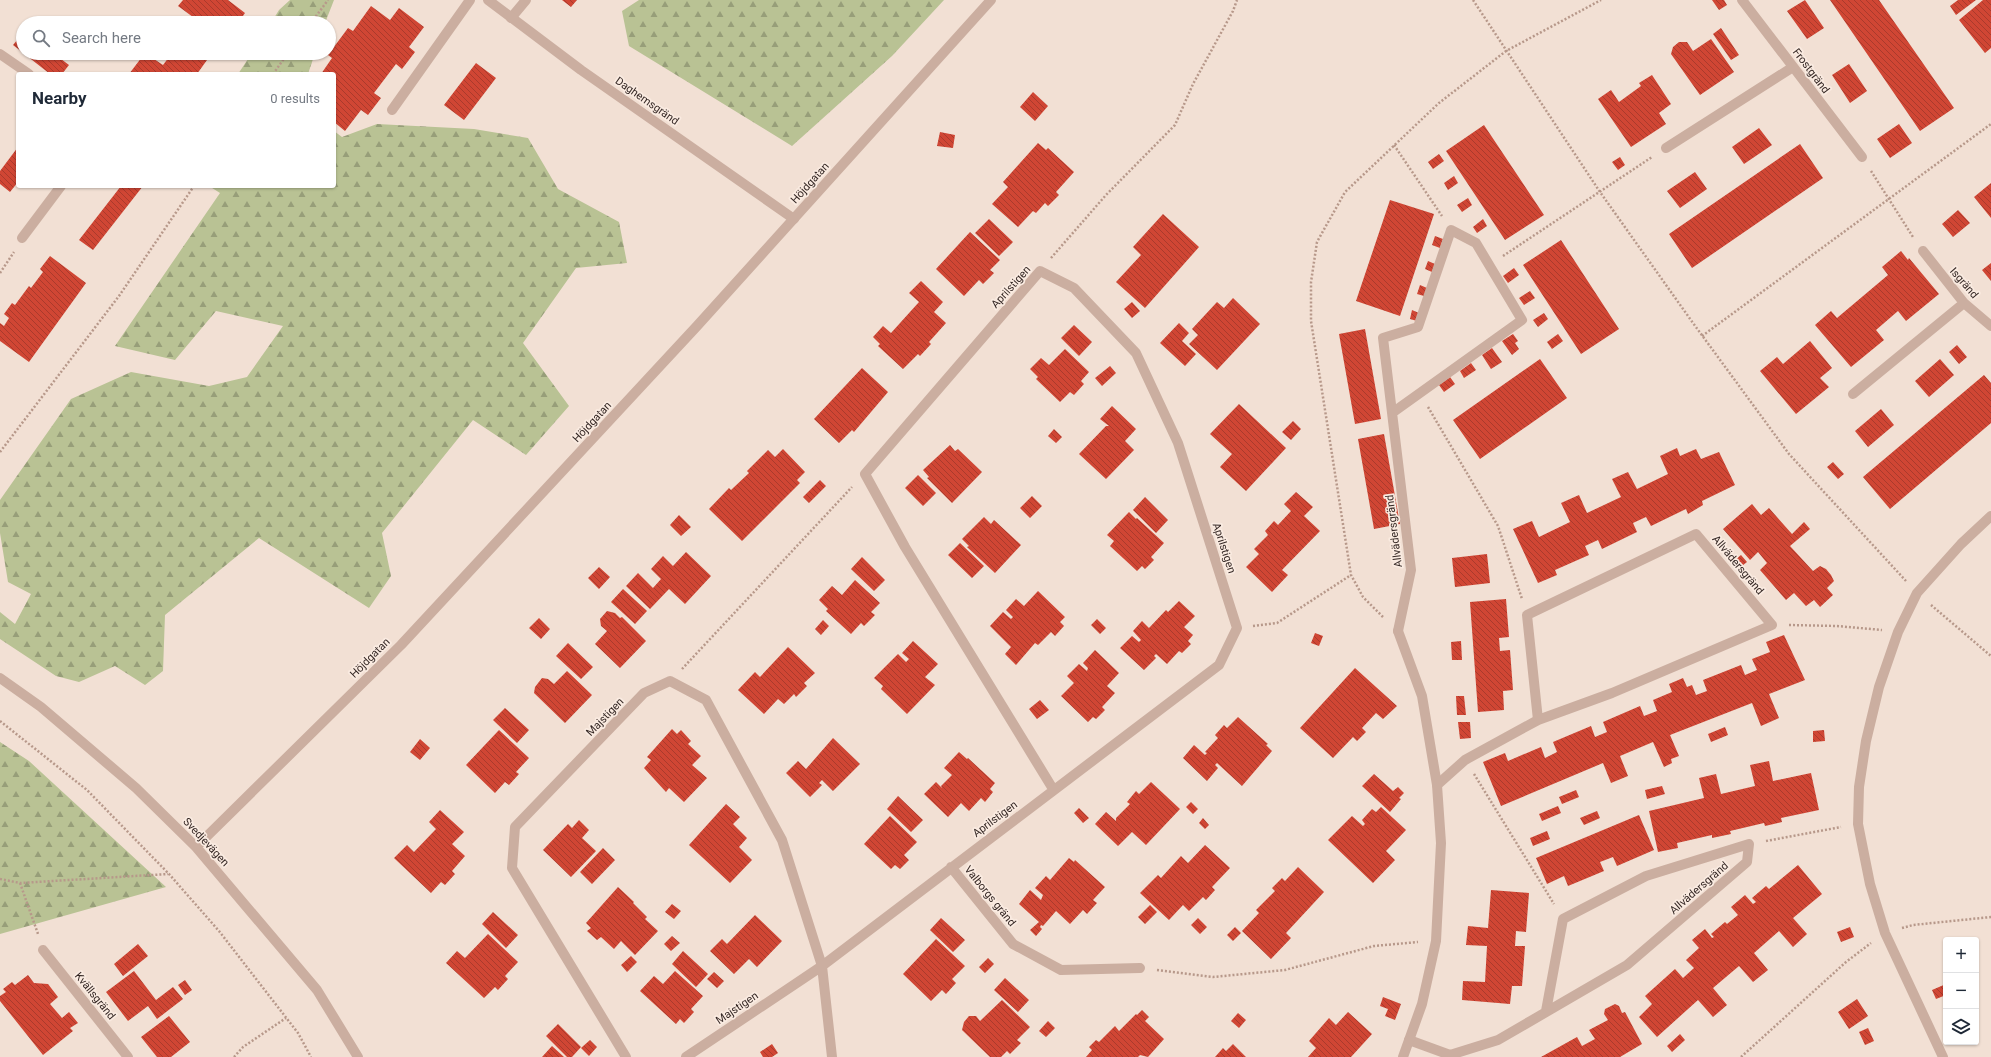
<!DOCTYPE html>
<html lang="en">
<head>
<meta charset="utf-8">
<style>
	:root { --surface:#fff; --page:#f2f2f3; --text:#1f2937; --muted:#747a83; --line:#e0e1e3 }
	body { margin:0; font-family:Roboto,sans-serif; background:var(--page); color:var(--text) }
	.controls { position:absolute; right:12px; bottom:12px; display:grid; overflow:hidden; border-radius:4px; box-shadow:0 1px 3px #0004 }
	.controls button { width:36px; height:36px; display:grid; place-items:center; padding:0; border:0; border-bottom:1px solid var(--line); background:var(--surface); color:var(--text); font:20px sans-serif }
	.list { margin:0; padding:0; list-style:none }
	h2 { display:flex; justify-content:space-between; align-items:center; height:52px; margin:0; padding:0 16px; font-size:17px }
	h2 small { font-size:13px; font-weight:400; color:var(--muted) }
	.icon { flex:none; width:22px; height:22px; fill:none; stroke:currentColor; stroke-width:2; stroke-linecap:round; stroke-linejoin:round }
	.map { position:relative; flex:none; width:1991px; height:1057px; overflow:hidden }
	.search { position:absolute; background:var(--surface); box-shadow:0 1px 3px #0004; left:16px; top:16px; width:320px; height:44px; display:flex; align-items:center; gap:10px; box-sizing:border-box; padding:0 14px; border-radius:22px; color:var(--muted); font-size:15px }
	.panel { position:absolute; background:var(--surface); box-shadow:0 1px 3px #0004; left:16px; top:72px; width:320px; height:116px; border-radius:4px }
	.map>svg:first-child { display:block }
</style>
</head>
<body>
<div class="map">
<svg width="1991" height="1057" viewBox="0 0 1991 1057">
	<defs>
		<pattern id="forest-firs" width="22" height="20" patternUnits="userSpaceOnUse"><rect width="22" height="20" fill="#b9c294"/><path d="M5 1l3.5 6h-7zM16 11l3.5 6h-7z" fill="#979e79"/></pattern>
		<pattern id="building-back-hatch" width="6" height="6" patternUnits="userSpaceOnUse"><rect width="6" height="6" fill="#d04634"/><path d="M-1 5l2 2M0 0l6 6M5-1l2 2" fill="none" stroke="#aa3a2c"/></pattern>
	</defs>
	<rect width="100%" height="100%" fill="#f2e0d4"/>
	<path fill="url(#forest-firs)" d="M290 0H334L325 23H271L279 10Z
		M639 0H944L892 56 792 146 629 46 622 11Z
		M252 53H315L308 74H238Z
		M377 124 474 129 528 138 558 189 619 222 627 263 576 268 523 343 569 406 526 455 473 420 382 533 391 576 369 608 259 538 165 615 163 671 145 685 115 666 79 682 56 676 0 639V612L15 624 31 594 8 582 0 533V500L71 399 131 372 209 386 247 377 283 326 216 311 175 360 115 346 220 193 209 186H334V131L342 137Z
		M0 742 29 761 166 887 0 934Z"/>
	<path fill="url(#building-back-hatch)" d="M183 0H228L245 13 238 23H195L197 20 178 6Z
		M562 0H577L571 7Z
		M1712 0H1724L1727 5 1719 10Z
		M1805 0 1824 28 1807 39 1787 11Z
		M1830 0H1879L1954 108 1920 131Z
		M1958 0H1976L1956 15 1950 6Z
		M1983 0H1991V48L1985 53 1959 20Z
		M371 6 390 20 399 8 424 27 409 47 415 52 402 69 396 64 374 93 381 98 368 115 361 110 345 131 334 122V74H321L332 58 328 55 348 28 353 31Z
		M1721 28 1739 55 1731 60 1713 34Z
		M23 33V53H53L69 65 62 74H50L13 45Z
		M1711 39 1734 72 1700 95 1671 54 1673 47 1679 42H1687L1693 51Z
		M145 53 163 65 172 53H212L197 74H129Z
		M476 63 496 78 464 120 444 105Z
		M1849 64 1867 91 1850 103 1832 75Z
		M1652 75 1671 104 1659 113 1666 124 1631 147 1598 99 1611 90 1619 102 1641 86 1639 83Z
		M1033 92 1048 106 1035 121 1020 107Z
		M1899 124 1912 143 1890 158 1877 139Z
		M1484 125 1544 215 1505 240 1446 151Z
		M1759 128 1772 145 1744 164 1732 147Z
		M940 132 955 135 953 148 937 146Z
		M1038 143 1046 150 1048 148 1074 172 1056 192 1059 195 1048 206 1045 203 1036 213 1033 211 1018 227 992 204 1008 187 1003 182Z
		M1800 144 1823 178 1692 268 1669 234Z
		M18 147V182L10 192 0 184V171Z
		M1439 154 1444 161 1433 169 1428 162Z
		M1620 157 1625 165 1618 170 1612 162Z
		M1695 172 1707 189 1680 208 1667 191Z
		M1454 176 1458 183 1448 190 1444 183Z
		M1991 183V218L1974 197Z
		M121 186H143L93 250 79 240Z
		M1468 198 1472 205 1462 212 1457 205Z
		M1390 200 1434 214 1400 316 1356 301Z
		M1958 210 1970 223 1953 237 1942 224Z
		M1163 214 1199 247 1145 308 1116 282 1141 255 1133 247Z
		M989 219 1013 242 999 256 975 233Z
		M1483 219 1487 226 1477 233 1473 227Z
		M970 232 1000 260 990 270 994 273 983 284 979 280 964 296 936 269Z
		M1435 236 1443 239 1440 248 1432 245Z
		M1561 240 1619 329 1581 354 1523 265Z
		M1901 251 1908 260 1909 258 1939 294 1906 321 1898 311 1876 330 1884 340 1851 367 1815 325 1831 311 1837 318 1888 275 1882 267Z
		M50 256 86 283 29 362 0 341V323L4 326 9 318 4 314 12 303 15 305 29 286 31 288 43 272 40 269Z
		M1428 261 1435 264 1432 272 1425 269Z
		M1991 263V281L1982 270Z
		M1514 268 1519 275 1508 283 1503 276Z
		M921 281 943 302 934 312 946 323 929 342 931 344 920 356 918 354 903 369 878 346 880 344 873 337 883 326 891 333 919 302 909 293Z
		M1420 285 1427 288 1424 296 1417 294Z
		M1530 291 1535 298 1524 305 1519 298Z
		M1233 298 1260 324 1217 370 1189 344 1198 335 1192 329 1217 302 1224 308Z
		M1132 302 1140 311 1132 318 1124 309Z
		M1412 310 1419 313 1417 321 1410 319Z
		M1544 313 1548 319 1538 327 1533 320Z
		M1179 323 1189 333 1182 341 1196 354 1185 366 1160 343Z
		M1074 325 1092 342 1079 356 1061 338Z
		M1365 329 1381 419 1355 424 1339 334Z
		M1513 334 1518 341 1515 343 1519 349 1512 355 1502 341Z
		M1558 334 1563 341 1552 349 1547 342Z
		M1810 341 1832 368 1820 378 1829 387 1796 414 1760 371 1777 357 1783 364Z
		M1957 345 1967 357 1959 364 1949 352Z
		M1492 348 1502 362 1491 369 1482 355Z
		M1065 349 1089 372 1081 381 1084 384 1074 395 1070 392 1060 402 1036 379 1038 377 1030 369 1041 358 1049 365Z
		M1540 359 1567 398 1480 459 1453 420Z
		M1940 359 1954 375 1929 397 1915 381Z
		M1471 363 1476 370 1464 378 1460 371Z
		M1110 366 1116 373 1102 386 1095 378Z
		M862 368 888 392 854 432 852 430 839 443 814 419Z
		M1984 375 1991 383V423L1890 509 1863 477Z
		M1450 377 1455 384 1444 392 1439 385Z
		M1239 404 1286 448 1246 491 1220 467 1232 454 1210 434Z
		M1112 406 1136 429 1125 441 1134 450 1106 479 1079 454 1106 426H1109L1100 419Z
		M1881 409 1894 425 1868 447 1855 431Z
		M1293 421 1301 429 1291 440 1282 432Z
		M1054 429 1062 437 1056 443 1048 436Z
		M1384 434 1400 524 1374 529 1358 439Z
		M950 445 955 451 958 449 982 472 952 503 927 478 929 477 923 470Z
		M1677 448 1680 456 1696 449 1701 459 1719 452 1735 485 1702 501 1703 505 1688 514 1686 509 1651 526 1646 517 1633 523 1637 532 1602 549 1598 540 1585 546 1589 555 1555 570 1557 575 1538 583 1513 529 1532 521 1539 537 1570 522 1561 503 1579 495 1587 513 1621 497 1612 479 1628 472 1637 489 1668 474 1660 456Z
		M783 449 805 472 797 480 800 483 742 541 709 509 729 488 731 490 749 473 747 471 768 450 775 457Z
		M1833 462 1844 474 1838 479 1827 467Z
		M918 475 936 493 923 506 905 488Z
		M820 480 826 486 809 503 803 497Z
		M1296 492 1313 507 1304 516 1320 531 1282 570 1288 575 1272 592 1246 567 1259 554 1254 549 1268 535 1265 531 1274 521 1278 525 1291 511 1284 504Z
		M1032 496 1042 506 1030 518 1020 508Z
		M1145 497 1168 520 1156 533 1133 510Z
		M1752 504 1761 515 1769 508 1792 534 1804 522 1810 529 1790 546 1813 571 1820 566 1826 569 1831 575 1834 581 1827 588 1833 595 1820 607 1814 600 1806 606 1794 593 1786 600 1760 570 1767 563 1758 552 1750 560 1723 529Z
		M1129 512 1136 519 1137 518 1164 543 1151 557 1154 560 1145 569 1142 566 1137 571 1110 546 1114 541 1107 535Z
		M679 515 691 527 681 536 670 525Z
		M984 517 991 524 994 520 1021 545 995 573 967 547 969 546 962 539Z
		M960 543 984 566 972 578 948 555Z
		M686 552 711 576 685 604 669 589 650 609 626 586 638 573 653 588 661 579 651 569 663 556 673 566Z
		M1487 554 1490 583 1455 587 1452 558Z
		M1741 555 1747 562 1738 569 1732 562Z
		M862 557 885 580 874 591 851 569Z
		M599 567 610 577 599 589 588 578Z
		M855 580 880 603 871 612 875 615 864 626 861 623 851 634 826 611 828 609 819 600 832 586 842 595Z
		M623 589 647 611 635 624 611 602Z
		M1038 591 1065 617 1060 622 1064 626 1055 636 1051 632 1038 645 1035 643 1016 665 1005 654 1011 647 990 626 1003 612 1011 619 1013 617 1006 610 1016 599 1024 606Z
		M1506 599 1509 637 1499 638 1500 651 1510 650 1513 690 1503 691 1504 710 1478 712 1470 602Z
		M1179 601 1195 616 1184 627 1193 635 1188 641 1191 644 1182 653 1179 651 1167 664 1156 654 1154 656 1156 658 1144 670 1120 648 1132 636 1139 642 1141 640 1133 631 1142 621 1149 628 1166 610 1168 612Z
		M607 611 615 613 620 618 622 617 646 641 620 668 595 644 607 631 601 626 600 619Z
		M539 618 550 629 541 639 529 628Z
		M1097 619 1106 628 1100 634 1091 625Z
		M823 620 829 626 821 635 815 629Z
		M1315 633 1323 636 1319 646 1311 643Z
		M1784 635 1805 680 1769 694 1779 718 1761 726 1752 703 1670 735 1679 756 1671 759 1672 763 1664 767 1653 742 1620 756 1628 776 1611 783 1603 763 1501 806 1483 762 1505 753 1508 761 1541 747 1545 758 1557 752 1553 742 1591 726 1595 737 1607 732 1603 722 1640 706 1644 716 1657 711 1653 700 1672 692 1669 684 1683 678 1687 687 1692 685 1696 695 1707 691 1703 680 1741 665 1745 675 1757 670 1752 659 1770 652 1766 642Z
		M913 641 938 664 925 677 935 685 907 714 881 689 883 686 874 678 898 654 906 662 909 659 902 653Z
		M1461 641 1462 660H1452L1451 642Z
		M568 643 593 667 581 679 556 656Z
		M788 647 815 673 804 683 807 686 796 697 794 694 784 704 778 699 764 714 738 690 755 672 760 677Z
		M1095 650 1119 673 1107 686 1115 693 1102 707 1105 710 1096 719 1093 717 1088 722 1061 696 1074 683 1067 676 1079 664 1087 671 1088 668 1083 663Z
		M1355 668 1397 706 1383 719 1376 713 1362 728 1366 732 1357 741 1353 737 1333 758 1300 728Z
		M567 671 592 695 565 723 534 693 535 687 542 678 548 679 554 684Z
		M1456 696H1464L1466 715H1457Z
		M1040 700 1049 710 1037 719 1029 709Z
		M505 708 529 730 517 743 493 720Z
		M1238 717 1268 744 1266 745 1272 751 1242 786 1217 763 1215 765 1218 768 1207 781 1183 758 1194 745 1205 755 1207 753 1205 752 1218 738 1215 735 1224 725 1227 728Z
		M1458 722H1470L1471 738 1460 739Z
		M1725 727 1728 735 1711 742 1708 734Z
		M672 729 677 734 681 730 691 741 688 744 701 756 692 765 707 778 684 802 669 788 666 792 644 768 651 760 647 757Z
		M499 730 529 758 516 772 519 774 509 785 505 782 495 793 466 765Z
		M1824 730 1825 741 1813 742V731Z
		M833 738 860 764 833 791 822 780 819 783 822 785 810 797 786 773 798 761 806 769Z
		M420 739 430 748 420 760 410 752Z
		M959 752 967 759 968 758 995 783 990 789 993 792 985 802 981 798 969 811 961 803 948 817 924 794 936 782 942 788 941 786 952 775 944 768Z
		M1769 761 1773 781 1811 773 1819 810 1781 818 1782 822 1765 826 1764 823 1730 831 1731 834 1712 838V835L1677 843 1678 848 1658 852 1649 811 1704 798 1699 778 1716 774 1721 794 1755 786 1750 765Z
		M1374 774 1393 791 1398 787 1404 793 1399 798 1401 799 1390 812 1362 786Z
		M1151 782 1180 809 1146 845 1132 832 1118 846 1095 824 1106 812 1116 821V818L1130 804 1127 802 1136 791 1139 794Z
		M1662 786 1665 794 1647 799 1645 790Z
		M1576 790 1579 797 1562 804 1559 797Z
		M898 796 923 820 911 832 887 809Z
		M1191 802 1198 809 1193 814 1186 807Z
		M726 804 740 817 733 824 747 838 739 847 752 860 730 883 689 845Z
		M1558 806 1561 813 1542 821 1539 814Z
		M1381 807 1406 830 1386 851 1395 860 1373 883 1328 840 1352 816 1363 826 1365 824 1362 820 1372 809 1376 812Z
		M1079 808 1089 818 1083 823 1074 813Z
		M440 810 464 832 452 844 465 856 452 871 455 874 445 885 441 882 431 893 394 858 407 845 414 852 436 829 429 822Z
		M1597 811 1600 818 1584 825 1580 818Z
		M1639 815 1654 850 1617 866 1613 857 1600 862 1604 871 1568 886 1564 876 1547 884 1536 858Z
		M890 816 917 842 904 855 909 860 900 869 895 865 891 869 864 844Z
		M1203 818 1209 825 1205 829 1199 823Z
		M579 820 589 830 582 838 596 851 571 877 543 850 568 824 572 828Z
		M1547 831 1550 839 1533 846 1530 838Z
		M1205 845 1230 868 1212 887 1215 890 1206 900 1203 897 1189 911 1183 905 1169 920 1140 893 1158 875 1161 878 1181 856 1188 863Z
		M603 848 615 860 592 884 580 872Z
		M1069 858 1074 862 1075 860 1105 887 1093 900 1097 903 1087 914 1083 910 1070 924 1056 911 1043 926 1041 925 1040 927 1042 929 1036 936 1030 930 1039 922 1019 904 1030 890 1041 900 1043 895 1035 888 1046 876 1050 880Z
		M1798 865 1822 894 1793 918 1807 934 1793 947 1779 931 1754 953 1768 970 1753 982 1739 966 1713 988 1727 1005 1713 1017 1698 1000 1657 1037 1639 1017 1652 1004 1645 996 1675 969 1683 978 1694 968 1686 960 1699 948 1692 940 1705 929 1712 938 1714 937 1711 934 1725 922 1727 924 1738 915 1731 907 1745 895 1753 904 1756 902 1752 898 1766 886 1769 889Z
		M1298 867 1324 892 1286 933 1291 938 1271 959 1242 931 1259 913 1256 910 1275 891 1272 888 1282 878 1285 881Z
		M618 887 634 902 633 903 647 917 645 919 658 931 635 955 621 941 614 949 601 937 597 940 587 931 591 928 586 923Z
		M1491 890 1529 893 1526 932 1516 931 1515 946H1525L1522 986H1512L1510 1004 1462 1000 1463 981 1485 982 1487 946 1466 945 1468 926 1488 928Z
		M672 904 681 911 674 919 665 912Z
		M1150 905 1157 912 1145 924 1138 917Z
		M493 912 518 935 506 948 482 924Z
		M755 915 782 941 757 967 749 959 734 974 710 951 722 939 727 944Z
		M941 918 965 940 953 952 930 930Z
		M1198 918 1207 927 1200 934 1191 925Z
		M1235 927 1241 933 1233 941 1227 935Z
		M1850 927 1854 937 1841 942 1837 932Z
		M488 934 518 962 505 976 508 979 498 990 495 987 484 998 446 963 457 951 465 958Z
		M672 936 680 943 671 951 664 944Z
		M936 939 965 966 952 979 956 983 946 994 942 990 931 1001 903 974Z
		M138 944 148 956 123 976 114 964Z
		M683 951 708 974 696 987 672 964Z
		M631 956 637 962 627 972 621 965Z
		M988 958 994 964 985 973 979 967Z
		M134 971 156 1000 173 987 183 999 157 1019 148 1006 128 1021 106 992Z
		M675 971 703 996 691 1009 694 1012 684 1023 680 1019 676 1024 640 991 654 976 663 984Z
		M714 972 724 981 717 988 707 979Z
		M28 975 34 983 48 984 58 997 50 1004 62 1018 69 1012 78 1023 70 1028 73 1031 43 1055 0 1001V996L6 992 3 989 12 982 15 985Z
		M1005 978 1029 1000 1018 1012 994 990Z
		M185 980 192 990 185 995 178 985Z
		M1946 984V995L1936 999 1932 990Z
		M1383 997 1401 1004 1395 1020 1385 1016 1388 1009 1380 1006Z
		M1857 999 1868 1016 1849 1029 1838 1012Z
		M1002 1000 1030 1027 1017 1040 1021 1043 1010 1054 1007 1051 1001 1057H990L962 1030 964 1022 969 1016H976L980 1021Z
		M1615 1004 1619 1006 1622 1013 1625 1012 1642 1044 1620 1057H1541L1577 1037 1582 1046 1595 1039 1589 1030 1608 1020 1604 1014 1605 1009Z
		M1142 1010 1149 1017 1145 1021 1164 1039 1148 1057 1140 1055 1138 1057H1086L1092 1050 1089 1047 1096 1040 1099 1042 1115 1026 1119 1031 1136 1014 1137 1015Z
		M1348 1012 1372 1034 1351 1057H1308L1316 1048 1309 1041 1329 1018 1336 1025Z
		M1238 1013 1246 1020 1239 1028 1231 1021Z
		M169 1016 190 1042 171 1057H157L141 1037Z
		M1048 1021 1055 1028 1046 1037 1039 1031Z
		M558 1024 581 1047 572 1057H567L546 1036Z
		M1868 1028 1874 1041 1865 1045 1859 1032Z
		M1680 1034 1685 1040 1672 1052 1667 1046Z
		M590 1040 597 1047 589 1056 581 1048Z
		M772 1044 778 1053 772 1057H763L760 1052Z
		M1233 1044 1246 1057H1215L1223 1048 1226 1051Z
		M552 1046 564 1057H542Z"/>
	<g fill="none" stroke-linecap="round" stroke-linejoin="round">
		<path stroke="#b7988a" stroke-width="2.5" stroke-dasharray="2 2" stroke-linecap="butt" d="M1473 0 1600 192 1693 323 1789 454 1906 581
			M311 23 328 0
			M273 74 288 53
			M1394 145 1442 216
			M1871 171 1913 237
			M1503 256 1652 157
			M1051 258 1106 195 1175 125 1193 84 1233 11 1237 0
			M0 273 14 252
			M1702 336 1991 124
			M1428 407 1498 526 1522 599
			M0 452 119 296 194 186
			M1931 605 1991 656
			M1383 617 1363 597 1351 575 1311 321V282L1317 242 1345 192 1439 103 1506 51 1601 0
			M1789 625 1837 626 1882 630
			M1253 626 1277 623 1351 575
			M682 669 852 487
			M0 721 87 790 169 874 219 931 298 1033 311 1057
			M1474 774 1554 904
			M1766 841 1841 827
			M0 879 20 883 168 874
			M20 883 38 934
			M1902 928 1913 925 1991 917
			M1157 970 1213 977 1285 970 1374 946 1418 942
			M234 1057 243 1047 286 1018
			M1741 1057 1846 962 1871 943"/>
		<path stroke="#cbaea0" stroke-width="10" d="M1742 0 1862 157
			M511 18 526 0
			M0 54 29 74
			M392 110 470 0
			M1666 148 1793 67
			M22 238 61 186
			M1923 251 1964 303 1991 326
			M1853 394 1964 303
			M1392 413 1522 320 1476 243 1451 230 1418 327 1383 338 1411 570 1398 631
			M1437 785 1465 760 1538 720 1612 693 1772 625 1696 534 1527 615 1538 720
			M1409 1040 1450 1055 1498 1040 1627 965 1747 862 1749 844 1646 876 1563 919 1546 1011
			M1943 1057 1885 933 1870 884 1858 824 1859 787 1866 741 1879 687 1898 632 1917 593 1961 544 1991 516"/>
		<path stroke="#cbaea0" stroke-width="10" d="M488 0 581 70 794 219
			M1398 631 1422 696 1437 785 1441 843 1436 941 1422 1004 1403 1057
			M951 867 1013 944 1061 970 1140 968
			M43 950 128 1057
			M626 1057 512 868 515 827 644 693 670 681 706 700 782 840 822 966 832 1057
			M686 1057 822 966 1219 665 1237 628 1178 443 1136 353 1074 288 1040 271 865 474 905 547 1053 789"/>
		<path stroke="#cbaea0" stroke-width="10" d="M0 678 41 707 136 788 196 847 317 990 358 1057
			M196 847 401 645 697 326 991 0"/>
	</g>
	<g text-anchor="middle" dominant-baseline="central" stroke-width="3.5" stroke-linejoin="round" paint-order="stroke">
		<g font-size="11" fill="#342724" stroke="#faebe1">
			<text transform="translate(1811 71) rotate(53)">Frostgränd</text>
			<text transform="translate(647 101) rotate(35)">Daghemsgränd</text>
			<text transform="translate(810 183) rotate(-48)">Höjdgatan</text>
			<text transform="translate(1964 283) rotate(49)">Isgränd</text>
			<text transform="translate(1011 287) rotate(-48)">Aprilstigen</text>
			<text transform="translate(592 422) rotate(-47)">Höjdgatan</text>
			<text transform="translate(1394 531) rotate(-97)">Allvädersgränd</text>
			<text transform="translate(1224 548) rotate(72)">Aprilstigen</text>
			<text transform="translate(1738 565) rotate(50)">Allvädersgränd</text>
			<text transform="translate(370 658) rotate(-45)">Höjdgatan</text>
			<text transform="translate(605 717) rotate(-46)">Majstigen</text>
			<text transform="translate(995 819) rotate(-37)">Aprilstigen</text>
			<text transform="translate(206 842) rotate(47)">Svedjevägen</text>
			<text transform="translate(1699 888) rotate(-41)">Allvädersgränd</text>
			<text transform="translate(990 896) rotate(51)">Valborgs gränd</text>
			<text transform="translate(95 996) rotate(51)">Kvällsgränd</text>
			<text transform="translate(737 1008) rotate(-34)">Majstigen</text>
		</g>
	</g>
</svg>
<div class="controls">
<button>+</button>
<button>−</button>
<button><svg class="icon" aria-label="layers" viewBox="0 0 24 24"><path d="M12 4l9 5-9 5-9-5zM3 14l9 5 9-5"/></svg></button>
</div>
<div class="search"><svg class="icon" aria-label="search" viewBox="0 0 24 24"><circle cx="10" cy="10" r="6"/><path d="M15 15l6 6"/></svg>Search here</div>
<section class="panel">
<h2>Nearby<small>0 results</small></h2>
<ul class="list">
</ul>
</section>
</div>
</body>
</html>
